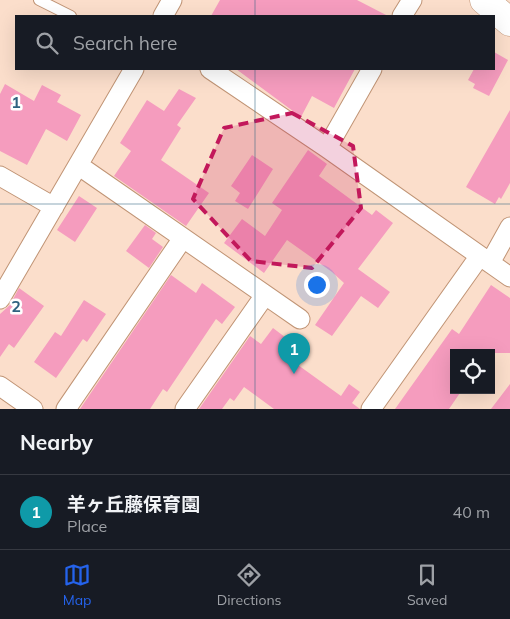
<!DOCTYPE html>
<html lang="en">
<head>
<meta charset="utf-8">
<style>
	:root { --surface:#171b24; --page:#242831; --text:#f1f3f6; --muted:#9ea1a6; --line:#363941; --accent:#2563eb }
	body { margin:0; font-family:Mulish,"Noto Sans JP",sans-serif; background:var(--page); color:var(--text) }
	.controls { position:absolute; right:15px; bottom:15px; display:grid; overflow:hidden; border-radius:0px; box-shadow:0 5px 20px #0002 }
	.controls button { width:45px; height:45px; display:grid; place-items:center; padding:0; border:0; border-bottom:1px solid var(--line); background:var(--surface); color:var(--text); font:25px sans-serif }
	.you { position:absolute; left:316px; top:284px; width:18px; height:18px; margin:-12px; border:4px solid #fff; border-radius:50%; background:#1a73e8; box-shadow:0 0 0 8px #1a73e833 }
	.badge { display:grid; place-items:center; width:32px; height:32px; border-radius:50%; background:var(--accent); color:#fff; font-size:16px; font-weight:700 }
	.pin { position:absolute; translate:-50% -41px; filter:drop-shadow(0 1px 2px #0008) }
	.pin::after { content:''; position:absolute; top:26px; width:18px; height:15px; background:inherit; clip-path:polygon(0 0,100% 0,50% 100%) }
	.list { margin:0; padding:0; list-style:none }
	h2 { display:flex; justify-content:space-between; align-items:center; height:65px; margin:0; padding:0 20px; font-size:21px }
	h2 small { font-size:16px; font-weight:400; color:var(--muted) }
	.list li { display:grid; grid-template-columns:32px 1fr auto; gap:15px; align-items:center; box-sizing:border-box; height:75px; padding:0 20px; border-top:1px solid var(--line) }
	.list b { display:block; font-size:19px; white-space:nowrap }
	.list p { margin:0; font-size:16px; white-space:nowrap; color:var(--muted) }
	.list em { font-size:16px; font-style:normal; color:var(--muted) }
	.icon { flex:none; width:28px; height:28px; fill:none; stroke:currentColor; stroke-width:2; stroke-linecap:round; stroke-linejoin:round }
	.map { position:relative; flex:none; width:510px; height:409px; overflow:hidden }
	.search { position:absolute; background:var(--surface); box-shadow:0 5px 20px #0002; left:15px; right:15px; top:15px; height:55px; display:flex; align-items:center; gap:12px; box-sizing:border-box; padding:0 18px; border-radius:0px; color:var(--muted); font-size:19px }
	.sheet { height:140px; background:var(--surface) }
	nav { display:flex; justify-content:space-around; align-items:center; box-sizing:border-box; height:70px; border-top:1px solid var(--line); background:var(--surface); font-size:14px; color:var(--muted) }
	nav a { display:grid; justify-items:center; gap:2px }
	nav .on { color:var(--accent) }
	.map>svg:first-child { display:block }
</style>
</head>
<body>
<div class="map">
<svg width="510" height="409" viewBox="0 0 510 409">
	<rect width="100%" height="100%" fill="#fbdecb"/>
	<path fill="#f59cbe" d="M220 0H357L388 16H211Z
		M494 52 508 60 489 96 473 88 475 84 468 80 474 69H494Z
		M236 69H355L334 108 312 96 301 117Z
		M5 84 34 101 42 85 61 95 57 102 81 115 67 141 46 129 27 165 0 151V94Z
		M179 89 196 98 177 125 181 128 161 160 209 193 186 226 114 176 131 151 120 143 147 100 164 111Z
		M510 110V183L501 199 499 197 495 204 466 187Z
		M308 150 327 164 319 176 372 215 376 210 393 223 358 269 390 292 378 308 361 296 332 336 315 325 344 283 332 272 287 240 264 273 224 243 242 219 265 236 282 210 272 203Z
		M252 155 273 169 248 209 235 201 240 193 231 186Z
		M79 196 97 208 75 242 57 230Z
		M145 225 156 233 152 239 163 247 149 268 126 251Z
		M171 275 196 293 202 283 235 307 222 324 216 319 167 392 163 389 150 409H80Z
		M491 285 510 298V353H454V390H462L449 409H395L452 329 459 334Z
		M19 288 44 306 14 348 9 344 0 357V314L10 305Z
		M84 300 106 314 87 342 83 339 56 378 34 362 55 332 61 336Z
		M273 328 306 353 298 365 341 396 349 384 360 392 352 403 360 409H274L244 387 234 401 230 398 222 409H199L250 336 261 344Z
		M510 384V409H491Z"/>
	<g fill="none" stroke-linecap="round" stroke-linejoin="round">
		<g stroke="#c09475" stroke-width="12">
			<path id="lane" d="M39 0 71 16"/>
		</g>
		<g stroke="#c09475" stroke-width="21">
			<path id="street" d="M163 16 172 0
				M402 16 412 0
				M210 69 327 148 510 277
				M327 148 372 69
				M78 165 300 319
				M0 176 54 207
				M490 263 510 227
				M0 299 134 69
				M0 386 33 409
				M66 409 183 238
				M185 409 265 295
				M371 409 479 257"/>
		</g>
		<g stroke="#c09475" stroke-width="29">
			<path id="secondary" d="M484 0 510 22"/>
		</g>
		<use href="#lane" stroke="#fff" stroke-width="10"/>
		<use href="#street" stroke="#fff" stroke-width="19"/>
		<use href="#secondary" stroke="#fff" stroke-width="28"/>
	</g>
	<path fill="#c2185b" fill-opacity="0.2" stroke="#c2185b" stroke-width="4" stroke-dasharray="10 6" stroke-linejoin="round" d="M292 113 353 146 361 208 312 268 251 261 193 199 224 128Z"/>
	<path fill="none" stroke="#306380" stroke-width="1" stroke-opacity="0.55" d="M255 0V16M255 69V409M0 204H510"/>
	<g font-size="16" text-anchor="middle" font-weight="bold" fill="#306380" stroke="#fff" stroke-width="5" stroke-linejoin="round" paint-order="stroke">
		<text x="16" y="108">1</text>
		<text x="16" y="312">2</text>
	</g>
</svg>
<div class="controls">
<button><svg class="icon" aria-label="locate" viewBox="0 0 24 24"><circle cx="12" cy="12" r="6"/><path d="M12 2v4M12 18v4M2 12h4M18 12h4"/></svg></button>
</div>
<div class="you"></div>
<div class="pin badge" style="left:294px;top:374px;background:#0f9aa8">1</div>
<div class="search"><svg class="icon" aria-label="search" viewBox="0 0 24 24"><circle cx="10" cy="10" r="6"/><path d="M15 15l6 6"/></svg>Search here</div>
</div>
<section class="sheet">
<h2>Nearby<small></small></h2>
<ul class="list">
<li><span class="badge" style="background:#0f9aa8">1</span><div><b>羊ヶ丘藤保育園</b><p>Place</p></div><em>40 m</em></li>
</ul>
</section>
<nav>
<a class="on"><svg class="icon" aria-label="map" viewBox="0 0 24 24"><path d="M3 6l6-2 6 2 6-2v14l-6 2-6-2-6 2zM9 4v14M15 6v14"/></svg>Map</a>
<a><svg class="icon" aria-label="directions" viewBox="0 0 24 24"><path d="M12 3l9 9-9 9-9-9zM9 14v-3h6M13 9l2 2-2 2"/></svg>Directions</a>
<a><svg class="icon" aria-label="saved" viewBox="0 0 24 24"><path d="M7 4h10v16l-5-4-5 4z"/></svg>Saved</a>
</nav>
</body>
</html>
